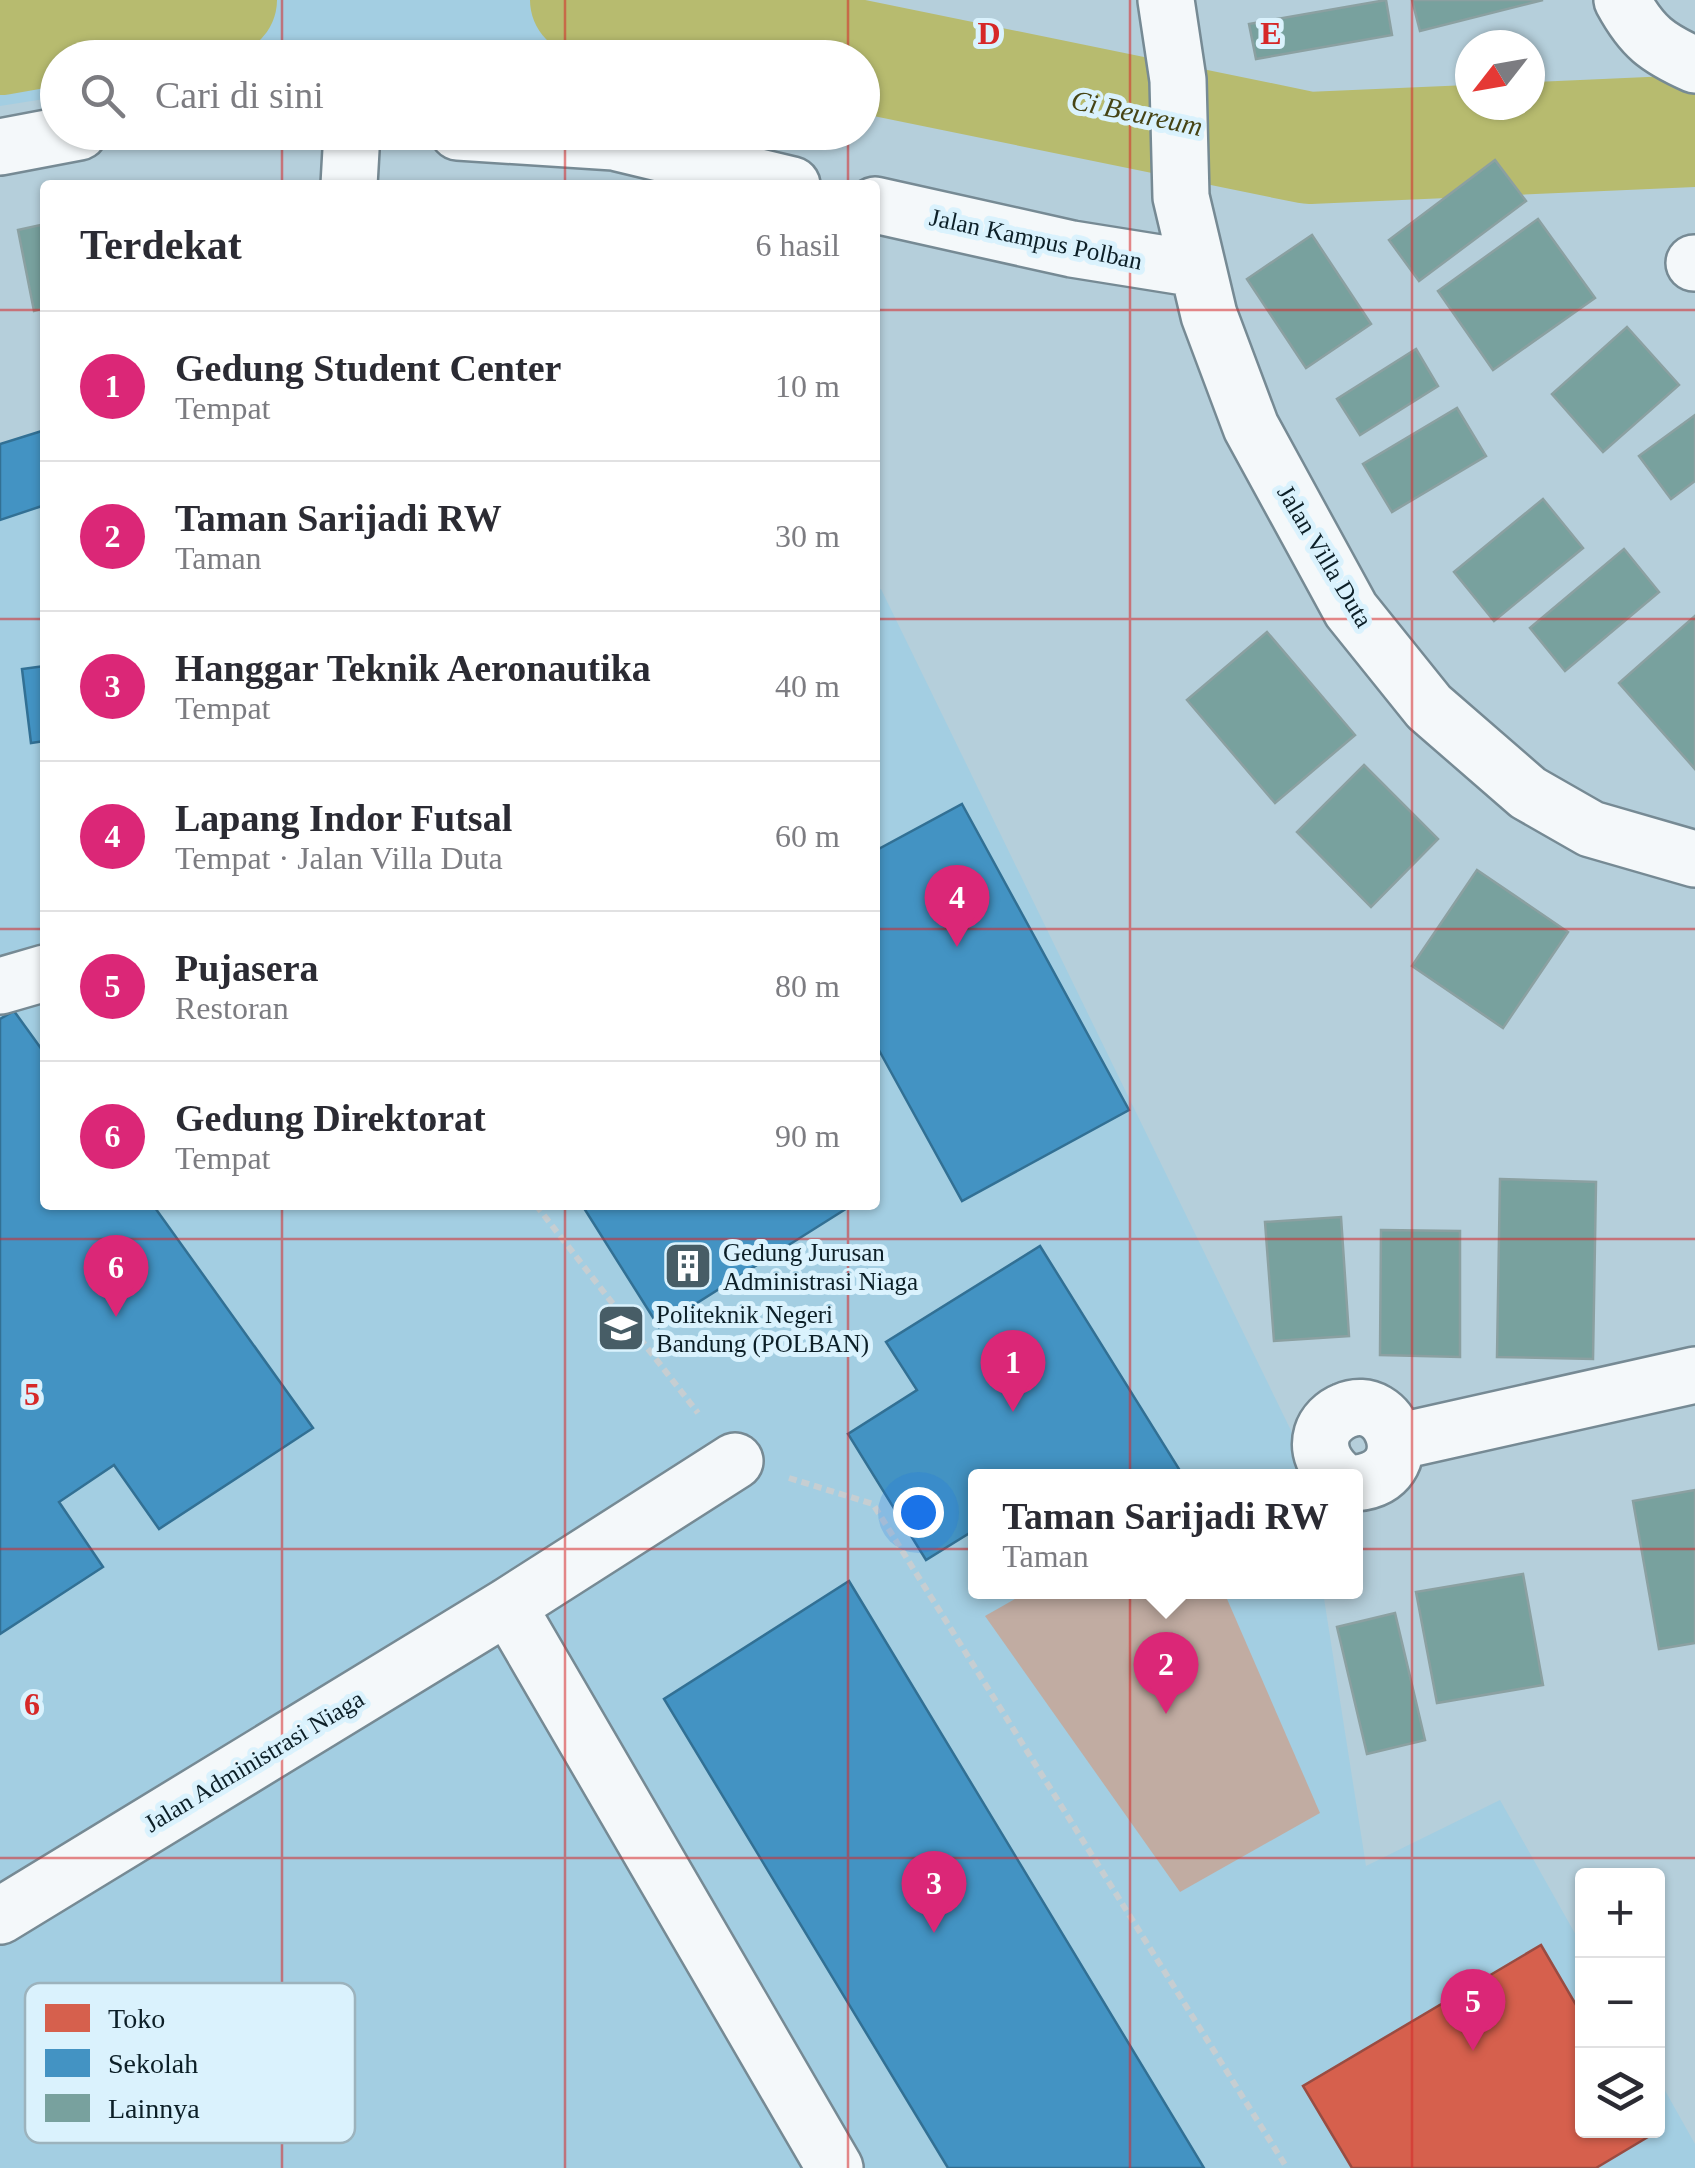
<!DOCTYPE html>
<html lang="id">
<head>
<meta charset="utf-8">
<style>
	:root { --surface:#fff; --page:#f2f2f3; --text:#2b2b33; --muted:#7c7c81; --line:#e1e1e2; --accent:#db2777 }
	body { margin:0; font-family:"Times New Roman",serif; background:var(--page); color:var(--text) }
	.controls { position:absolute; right:30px; bottom:30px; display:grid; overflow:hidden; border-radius:10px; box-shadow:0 2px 8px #0004 }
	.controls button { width:90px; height:90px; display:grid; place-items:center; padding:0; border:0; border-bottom:2px solid var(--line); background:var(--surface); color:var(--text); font:50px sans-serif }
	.compass { position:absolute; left:1455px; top:30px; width:90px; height:90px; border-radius:50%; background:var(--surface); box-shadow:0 2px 8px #0004; rotate:239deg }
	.you { position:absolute; left:918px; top:1512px; width:35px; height:35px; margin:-25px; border:8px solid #fff; border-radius:50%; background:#1a73e8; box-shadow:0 0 0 15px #1a73e833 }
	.badge { display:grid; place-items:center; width:65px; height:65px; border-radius:50%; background:var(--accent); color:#fff; font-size:32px; font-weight:700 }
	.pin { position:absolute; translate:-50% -82px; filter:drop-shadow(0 2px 5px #0008) }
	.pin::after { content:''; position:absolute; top:52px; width:35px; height:30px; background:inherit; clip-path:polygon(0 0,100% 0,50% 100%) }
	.popup { position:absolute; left:968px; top:1469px; width:395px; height:130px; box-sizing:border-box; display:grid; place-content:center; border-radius:10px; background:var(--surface); filter:drop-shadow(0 2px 8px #0005); font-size:32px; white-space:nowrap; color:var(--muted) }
	.popup b { font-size:38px; color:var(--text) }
	.popup::after { content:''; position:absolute; left:50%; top:100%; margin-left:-20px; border:20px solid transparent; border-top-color:var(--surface) }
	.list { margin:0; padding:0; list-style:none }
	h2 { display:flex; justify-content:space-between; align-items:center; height:130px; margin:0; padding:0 40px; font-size:42px }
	h2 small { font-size:32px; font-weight:400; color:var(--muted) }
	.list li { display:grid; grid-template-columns:65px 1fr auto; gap:30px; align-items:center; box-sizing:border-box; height:150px; padding:0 40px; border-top:2px solid var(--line) }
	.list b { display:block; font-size:38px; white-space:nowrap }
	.list p { margin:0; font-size:32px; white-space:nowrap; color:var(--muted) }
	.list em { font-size:32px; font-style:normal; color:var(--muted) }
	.icon { flex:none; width:55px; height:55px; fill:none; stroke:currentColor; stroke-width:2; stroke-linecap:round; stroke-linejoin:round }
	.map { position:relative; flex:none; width:1695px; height:2168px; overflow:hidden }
	.search { position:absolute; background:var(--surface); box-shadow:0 2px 8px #0004; left:40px; top:40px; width:840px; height:110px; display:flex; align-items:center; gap:25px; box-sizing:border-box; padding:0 35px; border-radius:55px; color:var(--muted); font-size:38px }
	.panel { position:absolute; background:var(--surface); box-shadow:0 2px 8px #0004; left:40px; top:180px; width:840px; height:1030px; border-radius:10px }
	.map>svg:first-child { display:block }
</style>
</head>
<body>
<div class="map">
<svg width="1695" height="2168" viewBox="0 0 1695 2168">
	<rect width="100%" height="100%" fill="#b5cfdb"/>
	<path fill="#a3cee2" d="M0 0H652L656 57 58 58 57 97 0 106Z
		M0 493 45 494V1205H875V591L881 589 1301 1451 1305 1476H976V1592H1323L1366 1866 1500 1800 1582 1946V2130H1658V2078L1695 2144V2168H0Z"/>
	<path fill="#c1aca2" d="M1027 1592H1224L1320 1813 1180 1892 985 1616Z"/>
	<path fill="#d6604d" stroke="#994c42" stroke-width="2.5" d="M1541 1945 1582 2015V2130H1650L1653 2134 1596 2168H1352L1303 2086Z"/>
	<path fill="#4393c3" stroke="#327094" stroke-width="2.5" d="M45 430V505L0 520V444Z
		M45 666V741L31 743 22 669Z
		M962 804 1129 1110 962 1201 875 1043V851Z
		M14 1011 45 1054V1205H153L313 1428 159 1529 114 1465 59 1502 103 1567 0 1634V1019Z
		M582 1205H852L659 1327Z
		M1040 1246 1179 1469 1167 1476H976V1529L926 1560 848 1434 917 1390 886 1342Z
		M849 1581 1204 2168H948L664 1699Z"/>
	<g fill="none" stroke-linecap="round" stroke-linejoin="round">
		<path stroke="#b7bb6f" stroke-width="112" d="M586 0 1309 148 1695 131
			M0 39 221 0"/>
	</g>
	<path fill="#78a19e" stroke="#8ba0a1" stroke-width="2.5" d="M1386 0 1392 35 1256 59 1249 24Z
		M1412 0H1543L1420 31Z
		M1495 160 1526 201 1419 281 1389 240Z
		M1538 219 1595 298 1493 370 1438 291Z
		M45 224V308L34 311 18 230Z
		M1312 235 1371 324 1306 368 1247 279Z
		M1627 327 1679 385 1603 452 1552 394Z
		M1416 349 1438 386 1360 435 1337 399Z
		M1457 408 1486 456 1392 512 1363 464Z
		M1695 415V481L1671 499 1639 456Z
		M1543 499 1583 548 1494 621 1454 572Z
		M1624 549 1659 592 1565 671 1530 628Z
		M1695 616V769L1619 683Z
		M1267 632 1355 735 1275 803 1187 700Z
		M1364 765 1438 839 1371 907 1297 832Z
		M1477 870 1568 932 1503 1028 1412 966Z
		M1500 1179 1596 1182 1593 1359 1497 1357Z
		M1341 1217 1349 1336 1274 1341 1265 1222Z
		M1381 1230 1460 1231V1357L1380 1355Z
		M1695 1490V1643L1659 1649 1633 1501Z
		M1523 1574 1543 1685 1437 1703 1416 1592Z
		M1395 1613 1425 1740 1367 1754 1337 1627Z"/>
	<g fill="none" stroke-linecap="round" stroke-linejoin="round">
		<g stroke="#768a94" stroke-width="60">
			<path id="minor" d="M1166 0 1178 80 1181 197 1209 315 1251 427 1351 610 1429 707 1528 793 1591 829 1695 859
				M1622 0C1642 37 1657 48 1695 65
				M458 132 614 142 792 185
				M0 147 79 132
				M349 185 352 132
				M875 205 1072 249 1197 269
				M1694 263H1695
				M0 986 45 973
				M1396 1442 1695 1375
				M1337 1476C1325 1465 1317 1451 1322 1434 1325 1424 1334 1415 1344 1411 1393 1389 1424 1476 1356 1483
				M508 1606 835 2168
				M0 1916 508 1606 735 1461"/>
		</g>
		<path stroke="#c6ced2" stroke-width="6" stroke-dasharray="8 5" stroke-linecap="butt" d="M536 1205 698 1413
			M789 1478 873 1504 1287 2168"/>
		<use href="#minor" stroke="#f4f8fa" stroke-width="55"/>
	</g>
	<path fill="none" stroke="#d62828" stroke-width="2.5" stroke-opacity="0.55" d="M282 0V58M565 0V58M848 0V58M1130 0V2168M1412 0V2168M282 132V185M565 132V185M848 132V185M0 310H45M875 310H1695M0 619H45M875 619H1695M0 929H45M875 929H1695M282 1205V2168M565 1205V2168M848 1205V2168M0 1239H1695M0 1549H1695M0 1858H1695"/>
	<defs>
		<g id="building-square" transform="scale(2.5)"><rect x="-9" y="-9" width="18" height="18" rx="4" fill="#475d66" stroke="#daf2fd"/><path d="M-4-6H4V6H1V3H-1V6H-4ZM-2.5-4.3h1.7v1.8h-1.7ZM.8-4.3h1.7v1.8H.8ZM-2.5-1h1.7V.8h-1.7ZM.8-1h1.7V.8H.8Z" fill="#fff"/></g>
		<g id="university-square" transform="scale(2.5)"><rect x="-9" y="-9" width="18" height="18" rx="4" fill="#475d66" stroke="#daf2fd"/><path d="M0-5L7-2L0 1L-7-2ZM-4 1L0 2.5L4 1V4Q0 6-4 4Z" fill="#fff"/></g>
	</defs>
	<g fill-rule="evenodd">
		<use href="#building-square" x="688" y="1266"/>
		<use href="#university-square" x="621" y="1328"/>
	</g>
	<g text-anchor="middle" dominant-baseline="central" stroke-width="10" stroke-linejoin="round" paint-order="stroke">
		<g font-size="25" fill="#0c1f27" stroke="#daf2fd">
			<text transform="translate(1036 239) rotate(12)">Jalan Kampus Polban</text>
			<text transform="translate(1325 556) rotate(59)">Jalan Villa Duta</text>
			<text transform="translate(254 1761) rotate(-31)">Jalan Administrasi Niaga</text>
		</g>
		<g font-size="25" fill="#0c1f27" stroke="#daf2fd" text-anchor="start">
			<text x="723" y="1252">Gedung Jurusan<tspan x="723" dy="29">Administrasi Niaga</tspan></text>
			<text x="656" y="1314">Politeknik Negeri<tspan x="656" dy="29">Bandung (POLBAN)</tspan></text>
		</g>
		<g font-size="28" font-style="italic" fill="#464415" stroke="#daf2fd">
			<text transform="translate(1137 113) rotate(12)">Ci Beureum</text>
		</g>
	</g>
	<rect x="25" y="1983" width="330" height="160" rx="15" fill="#daf2fd" stroke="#9cb3bd" stroke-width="2.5"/>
	<rect x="45" y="2004" width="45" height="28" fill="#d6604d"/>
	<rect x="45" y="2049" width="45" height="28" fill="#4393c3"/>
	<rect x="45" y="2094" width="45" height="28" fill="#78a19e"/>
	<g font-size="28" fill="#0c1f27">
		<text x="108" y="2028">Toko</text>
		<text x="108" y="2073">Sekolah</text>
		<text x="108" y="2118">Lainnya</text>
	</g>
	<g font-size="32" text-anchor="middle" font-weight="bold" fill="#d62828" stroke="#daf2fd" stroke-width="10" stroke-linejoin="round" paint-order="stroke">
		<text x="989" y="44">D</text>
		<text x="1271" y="44">E</text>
		<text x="32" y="1405">5</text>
		<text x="32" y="1715">6</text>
	</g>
</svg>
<div class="controls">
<button>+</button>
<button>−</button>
<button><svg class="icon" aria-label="layers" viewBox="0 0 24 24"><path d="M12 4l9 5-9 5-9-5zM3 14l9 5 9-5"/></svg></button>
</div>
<svg class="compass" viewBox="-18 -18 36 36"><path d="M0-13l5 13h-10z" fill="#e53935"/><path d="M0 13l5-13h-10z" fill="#7c7c81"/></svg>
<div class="you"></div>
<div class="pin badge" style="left:1013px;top:1412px">1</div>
<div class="pin badge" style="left:1166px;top:1714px">2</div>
<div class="popup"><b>Taman Sarijadi RW</b>Taman</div>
<div class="pin badge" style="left:934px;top:1933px">3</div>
<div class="pin badge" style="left:957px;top:947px">4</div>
<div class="pin badge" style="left:1473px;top:2051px">5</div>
<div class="pin badge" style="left:116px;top:1317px">6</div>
<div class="search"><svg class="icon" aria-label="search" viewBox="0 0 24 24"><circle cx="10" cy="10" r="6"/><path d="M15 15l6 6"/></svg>Cari di sini</div>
<section class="panel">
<h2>Terdekat<small>6 hasil</small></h2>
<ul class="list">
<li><span class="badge">1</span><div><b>Gedung Student Center</b><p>Tempat</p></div><em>10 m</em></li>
<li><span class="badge">2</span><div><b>Taman Sarijadi RW</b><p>Taman</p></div><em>30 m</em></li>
<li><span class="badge">3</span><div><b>Hanggar Teknik Aeronautika</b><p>Tempat</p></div><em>40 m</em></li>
<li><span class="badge">4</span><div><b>Lapang Indor Futsal</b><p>Tempat · Jalan Villa Duta</p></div><em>60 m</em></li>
<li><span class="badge">5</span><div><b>Pujasera</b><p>Restoran</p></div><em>80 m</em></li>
<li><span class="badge">6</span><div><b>Gedung Direktorat</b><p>Tempat</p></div><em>90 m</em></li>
</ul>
</section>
</div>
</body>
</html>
